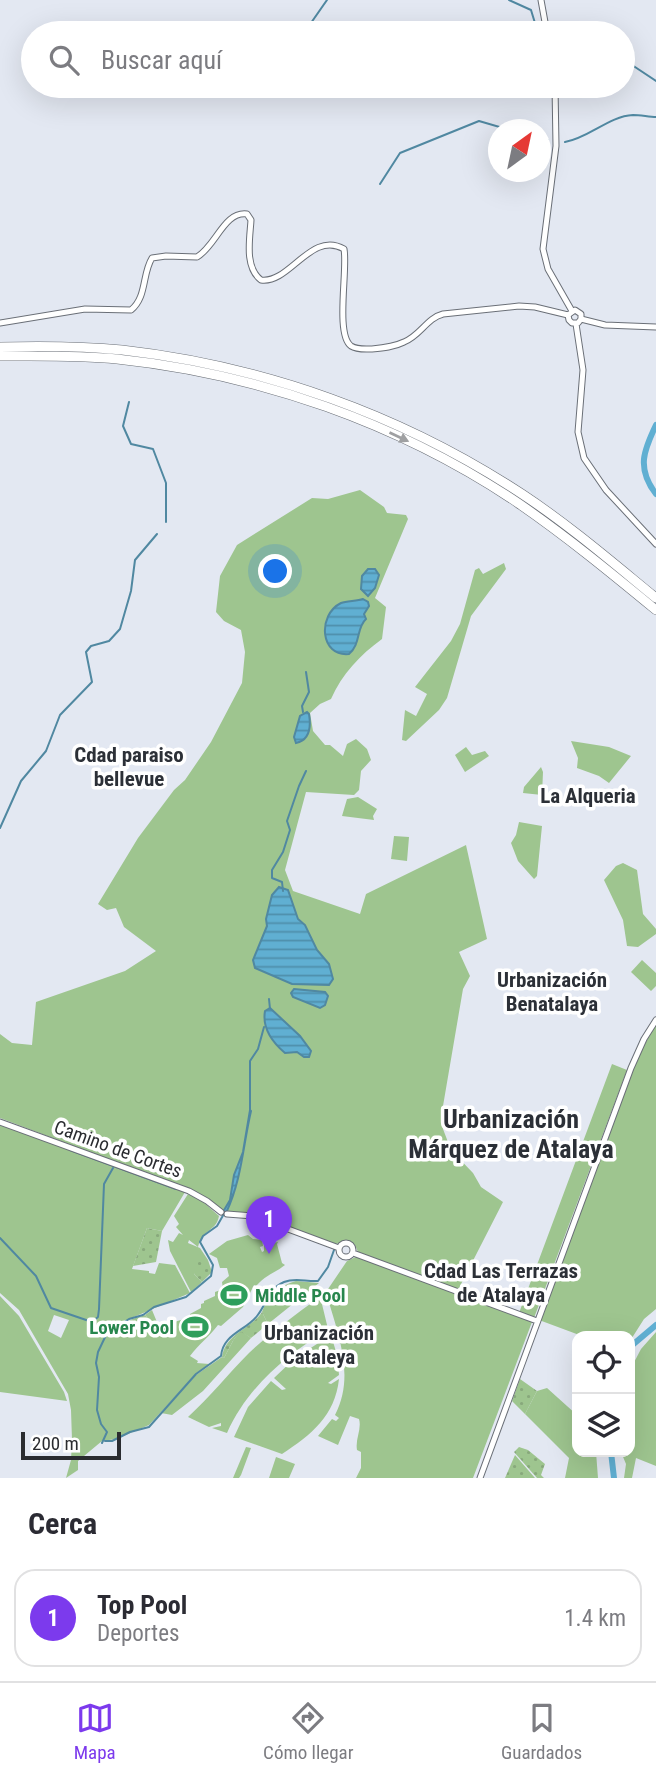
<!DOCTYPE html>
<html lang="es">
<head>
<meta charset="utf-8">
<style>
	:root { --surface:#fff; --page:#f7f7f7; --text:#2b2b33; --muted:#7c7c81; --line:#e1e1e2; --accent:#7c3aed }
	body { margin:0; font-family:"Roboto Condensed",sans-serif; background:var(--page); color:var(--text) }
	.controls { position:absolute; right:21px; bottom:21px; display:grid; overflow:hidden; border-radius:14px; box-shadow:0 7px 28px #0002 }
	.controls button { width:63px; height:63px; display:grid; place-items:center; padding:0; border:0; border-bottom:2px solid var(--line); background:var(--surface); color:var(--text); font:35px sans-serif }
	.compass { position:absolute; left:488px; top:119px; width:63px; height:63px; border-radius:50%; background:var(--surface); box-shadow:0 7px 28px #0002; rotate:33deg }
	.scale { position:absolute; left:21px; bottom:18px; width:100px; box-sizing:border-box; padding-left:7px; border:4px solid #2a2c30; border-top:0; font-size:19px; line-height:24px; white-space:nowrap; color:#2a2c30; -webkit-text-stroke:5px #fff; paint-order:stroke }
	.you { position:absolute; left:276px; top:572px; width:24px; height:24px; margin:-18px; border:5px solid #fff; border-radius:50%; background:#1a73e8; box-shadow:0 0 0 10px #1a73e833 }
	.badge { display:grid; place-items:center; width:46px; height:46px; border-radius:50%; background:var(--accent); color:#fff; font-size:23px; font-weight:700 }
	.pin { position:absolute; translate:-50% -58px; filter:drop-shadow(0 2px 4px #0008) }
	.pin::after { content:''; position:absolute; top:37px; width:24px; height:21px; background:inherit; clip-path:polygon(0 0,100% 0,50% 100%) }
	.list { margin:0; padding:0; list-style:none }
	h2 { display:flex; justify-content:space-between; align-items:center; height:91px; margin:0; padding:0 28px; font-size:30px }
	h2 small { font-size:23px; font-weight:400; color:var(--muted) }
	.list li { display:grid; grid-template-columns:46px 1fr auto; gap:21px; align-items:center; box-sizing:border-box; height:98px; margin:0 14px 14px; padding:0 14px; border:2px solid var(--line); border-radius:21px }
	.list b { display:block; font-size:26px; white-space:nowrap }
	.list p { margin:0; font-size:23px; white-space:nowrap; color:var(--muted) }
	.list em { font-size:23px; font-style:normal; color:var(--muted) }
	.icon { flex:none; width:38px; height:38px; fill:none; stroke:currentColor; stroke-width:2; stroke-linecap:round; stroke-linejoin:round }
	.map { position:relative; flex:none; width:656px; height:1478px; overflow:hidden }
	.search { position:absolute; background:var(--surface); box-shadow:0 7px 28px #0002; left:21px; right:21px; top:21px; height:77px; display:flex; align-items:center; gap:18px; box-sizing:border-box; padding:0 24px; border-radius:38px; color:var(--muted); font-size:26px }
	.sheet { height:203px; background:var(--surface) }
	nav { display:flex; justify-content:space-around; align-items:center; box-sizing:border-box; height:98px; border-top:2px solid var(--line); background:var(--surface); font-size:19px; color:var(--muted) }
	nav a { display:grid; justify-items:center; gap:4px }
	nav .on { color:var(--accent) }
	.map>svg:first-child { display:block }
</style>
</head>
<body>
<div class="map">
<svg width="656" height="1478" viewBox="0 0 656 1478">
	<defs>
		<pattern id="park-crowns" width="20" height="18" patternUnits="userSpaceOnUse" patternTransform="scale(1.75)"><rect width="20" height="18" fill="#9ec58f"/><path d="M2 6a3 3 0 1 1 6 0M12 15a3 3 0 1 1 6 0" fill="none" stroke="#88a97c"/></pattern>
		<pattern id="garden-dots" width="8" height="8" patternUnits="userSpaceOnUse" patternTransform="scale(1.75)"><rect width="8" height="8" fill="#9ec58f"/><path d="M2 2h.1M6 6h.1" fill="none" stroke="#88a97c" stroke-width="1.8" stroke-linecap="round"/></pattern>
		<pattern id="water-rules" width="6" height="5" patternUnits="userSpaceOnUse" patternTransform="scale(1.75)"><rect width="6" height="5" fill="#60afd2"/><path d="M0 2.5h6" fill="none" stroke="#4f8fab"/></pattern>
	</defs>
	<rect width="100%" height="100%" fill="#e3e8f2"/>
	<path fill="#9ec58f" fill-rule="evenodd" d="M360 490 384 507 387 513 406 515 408 519 375 598 386 607 382 639C360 655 342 674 331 699L320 704 310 713 313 731 325 745H330L343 756 347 744 356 739 367 749 371 760 361 771 359 790 354 795 306 792 285 870 293 891 360 914 366 894 466 845 487 939 459 952 470 976 463 989 443 1106V1129L451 1150 473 1173 481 1187 503 1202 458 1290 358 1252 355 1245 348 1242 335 1244 248 1212 226 1213 195 1192 0 1118V1034L12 1043 32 1045 36 1002 125 971 156 951 124 927 116 908 107 910 98 904 138 838 174 790 185 780 211 742 242 683 245 652 241 630 224 621 216 612 220 576 237 545 312 498 328 499Z
		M504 563 506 569 471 616 447 698 439 710 406 741 402 740 405 710 416 716 427 694 415 687 451 641 460 624 475 570 479 568 483 574Z
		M571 741 609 747 631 756 609 783 599 776 577 768 578 758Z
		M466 747 472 755 485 751 489 756 465 772 455 755Z
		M541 767 543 772 542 795 523 793 524 787Z
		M358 797 377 809 373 816 374 820 342 816 347 799Z
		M519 822 542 826 537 876 534 879 518 861 511 843 516 835Z
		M394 836 409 837 407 861 391 859Z
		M623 863 637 870 643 914 656 929V934L638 947 627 946 623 920 604 880 616 866Z
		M642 960 656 973V986L651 991 631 972Z
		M656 1024V1309L644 1319 630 1341V1336H582L539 1320 637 1058Z
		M612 1064 627 1070 534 1318 519 1313Z
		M0 1123 185 1192 162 1231 147 1228 132 1269 149 1271V1273L155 1274 159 1263 175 1265 190 1293 122 1322 129 1320 124 1327 147 1317 145 1315 152 1310 159 1327 190 1317V1314L201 1308V1304L204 1303V1301L215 1296V1292L223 1289 222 1282 229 1276 227 1268H220L217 1258 209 1254 227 1241 248 1235 253 1239 262 1240 263 1246 260 1247 262 1252 264 1251V1245L278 1242 277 1244 282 1263 285 1265C275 1273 267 1274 256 1286L254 1285 243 1307 221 1326 218 1325C209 1337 199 1344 190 1356L198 1361 197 1363 209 1364 196 1374 149 1425 116 1439 102 1441 78 1461V1470L66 1478 71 1460 72 1440 71 1410 68 1394 19 1310 0 1293ZM54 1315 69 1320 61 1338 48 1331Z
		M188 1194 201 1200 219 1216C216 1232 203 1228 198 1247L189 1240 188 1243 200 1248 208 1260 194 1274 202 1282 191 1292 170 1251 168 1240 173 1242 179 1233 183 1235 176 1227 179 1224 174 1216Z
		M358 1256 532 1322 473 1478H356L361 1468V1452L357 1450C355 1439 362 1429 359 1419L350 1416 338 1445 318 1436 332 1419 336 1421 339 1418 335 1415C356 1375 337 1332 326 1292L347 1261Z
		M296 1281 319 1283 268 1324 262 1312C269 1294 279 1286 296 1281Z
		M0 1296 19 1316 64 1392 67 1401 0 1392Z
		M318 1298 321 1300 328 1329C286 1356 248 1386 227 1433L212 1428 221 1426V1423L209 1427 188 1417C210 1397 228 1374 249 1353 270 1333 294 1316 318 1298Z
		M241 1331 251 1338 203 1391 172 1415 161 1413 196 1375 222 1357 224 1358 234 1339Z
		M656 1332V1466L636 1458 632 1478H624L626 1464 621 1452H630V1370L641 1349Z
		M331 1335 337 1355 339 1375 328 1383 331 1384 339 1379C335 1416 311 1435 282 1454L234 1437 248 1407 271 1381 282 1390 286 1389 274 1378 295 1358Z
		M547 1388 577 1415V1452H596L598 1478H565L569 1458 525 1414 537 1391Z
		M246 1447 251 1448 241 1475 239 1478H233Z
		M276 1457 295 1464 289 1478H269Z"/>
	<path fill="url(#park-crowns)" d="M145 1315 147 1317 135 1340 124 1331C124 1318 136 1319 145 1315Z"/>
	<path fill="url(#garden-dots)" d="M147 1228 162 1231 156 1262 133 1266Z
		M208 1260 212 1272 202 1282 194 1274 198 1262Z
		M262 1312 268 1324 251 1338 241 1332 234 1339 224 1358 222 1357C225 1334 251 1329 262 1312Z
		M520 1379 537 1391 525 1414 512 1401Z
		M519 1447 528 1450 545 1464 541 1475 544 1478H537L514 1452Z
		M515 1455 535 1478H505Z"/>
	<path fill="url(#water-rules)" stroke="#5088a1" stroke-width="2" d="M368 569H375L379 575 375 588 368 596 361 589 362 576Z
		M363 599 368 602 369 606 364 614 366 619C356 628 361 644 349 654 320 657 317 615 341 603 347 601 357 601 363 599Z
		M307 712 309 714C311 726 310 740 296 743L294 737 300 716Z
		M279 887 288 890 298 919 305 925 317 950 329 964 333 979 329 985 292 984 255 968 253 960 267 926 266 919 272 895Z
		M294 989 325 992 328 996 325 1005 320 1008 293 997 291 993Z
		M270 1008 300 1036 311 1051 309 1057H304L297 1052 285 1053C272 1042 262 1028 265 1011Z
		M250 1110 251 1111C243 1145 242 1179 226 1213L223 1212 230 1200 234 1175 243 1152Z"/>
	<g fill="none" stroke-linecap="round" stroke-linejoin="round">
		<path stroke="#5088a1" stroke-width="2" d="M509 0 531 10 538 33
			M304 33 327 0
			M623 62 635 67 656 81
			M540 138 548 140
			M565 142C589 138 609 116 633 115 641 115 649 117 656 117
			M380 184 400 153 479 121 510 130
			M129 402 123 426 131 444 153 449 166 483V522
			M303 712 302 706 309 692 306 672
			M0 828 21 781 46 751 60 715 92 682 86 652 91 646 109 641 120 629 131 591 135 560 157 534
			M283 891 282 882 272 878V870L283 852 290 830 287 821 299 786 306 771
			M269 999 270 1009
			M250 1113V1061L258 1049 264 1027
			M70 1150 176 1189
			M0 1238 36 1276 51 1308 92 1322 107 1332
			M92 1322 98 1317 99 1309 104 1184 113 1168
			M105 1441H112L130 1432 149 1427 196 1374 221 1356C223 1334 245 1331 257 1316 267 1304 268 1289 284 1282 296 1277 306 1282 318 1281L328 1267 334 1250
			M102 1443 107 1432 101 1424 97 1410 99 1377 96 1363 98 1352 107 1333 129 1319 143 1315 154 1307 186 1297 211 1276 213 1265 200 1242 203 1236 217 1226 225 1212"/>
		<path stroke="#60afd2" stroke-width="6" d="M656 425C644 450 636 468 656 494
			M630 1347 656 1325
			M611 1452 614 1478"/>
		<g stroke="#6a6f77" stroke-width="7">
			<path id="secondary" d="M541 0 547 33
				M555 86 556 146 543 249 548 269 572 311
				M581 319 605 325 656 327
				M0 323 85 309 131 310C147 297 142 274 152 258L166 256 197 257C216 246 224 211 247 214L251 220C250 238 244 267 261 280 290 284 311 230 344 249 348 269 335 334 351 346 357 350 365 349 372 349 383 348 394 347 404 342 420 336 427 318 443 314L519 306 535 307 568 315 575 310 581 314V319L578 323H572L569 320 568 315
				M576 324 583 370 578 432 584 458 606 490 656 544
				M0 1122 189 1191 207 1201 221 1212
				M227 1214 253 1216 339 1248
				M339 1250a7 7 0 1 1 14 0a7 7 0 1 1-14 0Z
				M353 1253 537 1321
				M480 1478 631 1068 644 1039 656 1020"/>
		</g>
		<g stroke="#6a6f77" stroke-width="10">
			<path id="highway" d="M0 347C41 346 81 346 122 350 264 366 402 415 522 494 569 525 612 562 656 598
				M0 356C39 356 78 355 117 359 259 374 399 423 518 503 566 536 611 573 656 610"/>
		</g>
		<use href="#secondary" stroke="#fff" stroke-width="5"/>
		<use href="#highway" stroke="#fff" stroke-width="9"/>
	</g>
	<defs><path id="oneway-solid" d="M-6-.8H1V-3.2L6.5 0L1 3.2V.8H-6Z" transform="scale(1.75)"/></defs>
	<use fill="#9fa0a2" href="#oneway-solid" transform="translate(399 437) rotate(25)"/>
	<defs>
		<g id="stadium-bare" transform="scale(2.1)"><path d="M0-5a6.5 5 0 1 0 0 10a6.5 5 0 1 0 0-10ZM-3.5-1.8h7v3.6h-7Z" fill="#2e9e5b" stroke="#fff" stroke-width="2.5" paint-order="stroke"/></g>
	</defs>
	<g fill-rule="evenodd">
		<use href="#stadium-bare" x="234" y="1295"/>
		<use href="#stadium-bare" x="195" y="1327"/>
	</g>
	<g text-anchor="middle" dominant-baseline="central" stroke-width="7" stroke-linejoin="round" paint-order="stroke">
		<g font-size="19" fill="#2a2c30" stroke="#fff">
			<text transform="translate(118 1149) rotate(20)">Camino de Cortes</text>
		</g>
		<g font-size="19" font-weight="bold" fill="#27864d" stroke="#fff" text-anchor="start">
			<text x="255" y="1295">Middle Pool</text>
			<text x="174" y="1327" text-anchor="end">Lower Pool</text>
		</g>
		<g font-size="21" font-weight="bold" fill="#2c3037" stroke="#fff">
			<text x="129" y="755">Cdad paraiso<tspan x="129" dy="24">bellevue</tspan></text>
			<text x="588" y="796">La Alqueria</text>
			<text x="552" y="980">Urbanización<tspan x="552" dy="24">Benatalaya</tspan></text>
			<text x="501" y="1271">Cdad Las Terrazas<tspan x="501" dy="24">de Atalaya</tspan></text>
			<text x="319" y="1333">Urbanización<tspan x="319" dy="24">Cataleya</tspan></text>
		</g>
		<g font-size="26" font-weight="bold" fill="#2c3037" stroke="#fff">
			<text x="511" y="1119">Urbanización<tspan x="511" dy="30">Márquez de Atalaya</tspan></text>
		</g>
	</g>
</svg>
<div class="controls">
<button><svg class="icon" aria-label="locate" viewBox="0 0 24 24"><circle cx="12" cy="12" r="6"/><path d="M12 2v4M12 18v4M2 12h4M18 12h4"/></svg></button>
<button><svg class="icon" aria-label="layers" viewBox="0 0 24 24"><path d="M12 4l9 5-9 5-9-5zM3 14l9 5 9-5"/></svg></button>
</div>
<svg class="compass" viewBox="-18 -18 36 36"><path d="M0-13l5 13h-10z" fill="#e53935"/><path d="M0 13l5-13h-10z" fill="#7c7c81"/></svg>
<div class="scale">200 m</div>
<div class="you"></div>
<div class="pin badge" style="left:269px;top:1254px">1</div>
<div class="search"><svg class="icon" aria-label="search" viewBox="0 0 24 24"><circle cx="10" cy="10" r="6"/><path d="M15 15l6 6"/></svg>Buscar aquí</div>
</div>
<section class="sheet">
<h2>Cerca<small></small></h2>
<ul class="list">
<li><span class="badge">1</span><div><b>Top Pool</b><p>Deportes</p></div><em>1.4 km</em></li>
</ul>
</section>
<nav>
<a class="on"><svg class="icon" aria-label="map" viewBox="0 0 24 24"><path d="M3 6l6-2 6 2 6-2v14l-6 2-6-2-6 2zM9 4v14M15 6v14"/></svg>Mapa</a>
<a><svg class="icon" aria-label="directions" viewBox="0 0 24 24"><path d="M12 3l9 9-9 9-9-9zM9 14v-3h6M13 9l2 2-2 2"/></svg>Cómo llegar</a>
<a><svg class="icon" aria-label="saved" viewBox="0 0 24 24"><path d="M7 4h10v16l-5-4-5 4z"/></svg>Guardados</a>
</nav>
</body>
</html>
